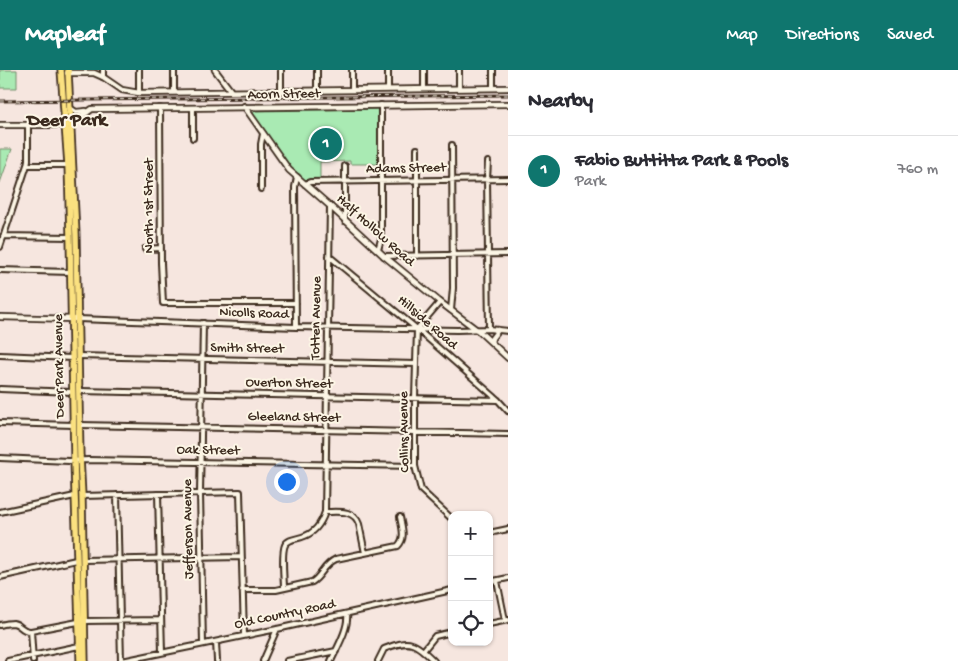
<!DOCTYPE html>
<html lang="en">
<head>
<meta charset="utf-8">
<style>
	:root { --surface:#fff; --page:#f2f2f3; --text:#2b2b33; --muted:#7c7c81; --line:#e1e1e2; --accent:#0f766e }
	body { margin:0; font-family:"Gochi Hand",sans-serif; background:var(--page); color:var(--text) }
	.controls { position:absolute; right:15px; bottom:15px; display:grid; overflow:hidden; border-radius:10px; box-shadow:0 1px 4px #0004 }
	.controls button { width:45px; height:45px; display:grid; place-items:center; padding:0; border:0; border-bottom:1px solid var(--line); background:var(--surface); color:var(--text); font:25px sans-serif }
	.you { position:absolute; left:286px; top:411px; width:18px; height:18px; margin:-12px; border:4px solid #fff; border-radius:50%; background:#1a73e8; box-shadow:0 0 0 8px #1a73e833 }
	.badge { display:grid; place-items:center; width:32px; height:32px; border-radius:50%; background:var(--accent); color:#fff; font-size:16px; font-weight:700 }
	.pin { position:absolute; translate:-50% -50%; border:2px solid #fff; box-shadow:0 1px 5px #0006 }
	.list { margin:0; padding:0; list-style:none }
	h2 { display:flex; justify-content:space-between; align-items:center; height:65px; margin:0; padding:0 20px; font-size:21px }
	h2 small { font-size:16px; font-weight:400; color:var(--muted) }
	.list li { display:grid; grid-template-columns:32px 1fr auto; gap:15px; align-items:center; box-sizing:border-box; height:70px; padding:0 20px; border-top:1px solid var(--line) }
	.list b { display:block; font-size:19px; white-space:nowrap }
	.list p { margin:0; font-size:16px; white-space:nowrap; color:var(--muted) }
	.list em { font-size:16px; font-style:normal; color:var(--muted) }
	.icon { flex:none; width:28px; height:28px; fill:none; stroke:currentColor; stroke-width:2; stroke-linecap:round; stroke-linejoin:round }
	.map { position:relative; flex:none; width:508px; height:591px; overflow:hidden }
	header { display:flex; align-items:center; gap:30px; box-sizing:border-box; height:70px; padding:0 25px; background:var(--accent); color:#fff }
	header strong { font-size:24px }
	nav { display:flex; gap:28px; margin-inline-start:auto; font-size:18px }
	main { display:flex }
	aside { flex:1; background:var(--surface) }
	.map>svg:first-child { display:block }
</style>
</head>
<body>
<header>
<strong>Mapleaf</strong>
<nav><a>Map</a><a>Directions</a><a>Saved</a></nav>
</header>
<main>
<div class="map">
<svg width="508" height="591" viewBox="0 0 508 591">
	<rect width="100%" height="100%" fill="#f6e6df"/>
	<filter id="ink" filterUnits="userSpaceOnUse"><feTurbulence type="fractalNoise" baseFrequency=".02" numOctaves="2"/><feDisplacementMap in="SourceGraphic" scale="10" xChannelSelector="R" yChannelSelector="G"/><feConvolveMatrix kernelMatrix="1 2 1 2 8 2 1 2 1" color-interpolation-filters="sRGB"/></filter>
	<g filter="url(#ink)">
		<path fill="#a9eab3" stroke="#728a68" d="M0 0H17V18H0Z
			M378 39 379 94H350V91L320 92V110H303C283 91 269 68 253 45L254 41H256Z
			M0 79H12L0 113Z"/>
		<g fill="none" stroke-linecap="round" stroke-linejoin="round">
			<g stroke="#3b2a1e" stroke-width="8">
				<path id="minor" d="M103 0V7
					M139 0V23
					M174 0V22
					M281 0V20
					M317 0V20
					M352 0V20
					M388 0V19
					M424 0V19
					M459 0V18
					M493 0V18
					M160 38 161 193 163 233H296
					M193 38V68
					M417 79V186
					M488 92 487 109 489 259
					M27 95H68
					M305 114 310 112 508 109
					M261 119V74L263 64
					M345 151V96
					M3 166 70 167
					M0 177 27 95 28 90V55
					M145 179 161 178
					M378 180 381 169V35
					M329 186 417 259 498 330 508 341
					M384 186 508 184
					M0 200 70 202
					M440 232 417 259 415 328V396L421 420 452 449
					M451 240 453 218 452 75
					M78 249 296 257 457 260 489 259 508 261
					M203 253 200 423 203 574
					M296 257 295 117 297 107
					M0 285 72 288
					M78 286 416 294
					M0 319 72 322
					M80 321 498 330
					M0 353 74 355
					M80 355 508 364
					M0 388 69 391 88 390 415 396
					M158 424 162 582
					M117 425 121 591
					M82 426 240 422 244 565
					M0 442 75 426
					M325 442C338 442 354 439 359 454L365 483
					M489 463 508 459
					M84 490 241 487
					M0 507 76 490
					M497 511 505 550
					M489 512 508 508
					M284 518C284 509 281 483 285 475 288 469 296 469 302 467 315 463 321 454 325 442L330 136
					M242 520H276L312 512C322 506 323 495 336 489L398 476C406 468 402 458 400 447
					M85 551 161 550
					M489 554 508 550
					M0 555C4 554 9 553 13 553 21 554 21 562 31 561L78 552
					M31 561 33 591
					M216 572 217 591
					M423 581 435 566 452 562
					M8 591 79 576
					M122 591 277 559 452 520
					M263 591 277 559
					M287 591 336 581
					M331 591C337 578 349 558 347 544
					M378 591 384 579C392 576 403 571 412 574 419 576 429 586 434 591"/>
			</g>
			<g stroke="#3b2a1e" stroke-width="8">
				<path id="tertiary" d="M215 0 231 21
					M67 3H94L103 7 122 20 139 23 508 18
					M244 36 289 100 330 136 384 186 440 232 481 263 508 288
					M70 38 76 42 86 41
					M0 55H70L92 39 508 34
					M0 247 74 249
					M491 272 492 268 498 260"/>
			</g>
			<g stroke="#3b2a1e" stroke-width="9">
				<path id="primary" d="M61 0 68 95 70 167 74 390 80 591
					M68 0 76 164 80 386 82 426 85 591"/>
			</g>
			<use href="#minor" stroke="#fcf5e5" stroke-width="4"/>
			<use href="#tertiary" stroke="#fcf5e5" stroke-width="4.5"/>
			<use href="#primary" stroke="#fbe180" stroke-width="5.5"/>
			<g stroke="#3b2a1e" stroke-width="3">
				<path id="rail" d="M0 31 508 25"/>
			</g>
			<use href="#rail" stroke="#fcf5e5" stroke-width="1" stroke-dasharray="4" stroke-linecap="butt"/>
		</g>
	</g>
	<g text-anchor="middle" dominant-baseline="central" stroke-width="4" stroke-linejoin="round" paint-order="stroke">
		<g font-size="14" fill="#3b2a1e" stroke="#fcf5e5">
			<text transform="translate(284 25) rotate(-1)">Acorn Street</text>
			<text transform="translate(406 99) rotate(-1)">Adams Street</text>
			<text transform="translate(149 136) rotate(-90)">North 1st Street</text>
			<text transform="translate(375 161) rotate(42)">Half Hollow Road</text>
			<text transform="translate(254 244) rotate(2)">Nicolls Road</text>
			<text transform="translate(317 248) rotate(-89)">Totten Avenue</text>
			<text transform="translate(427 253) rotate(41)">Hillside Road</text>
			<text transform="translate(247 279) rotate(1)">Smith Street</text>
			<text transform="translate(60 296) rotate(-91)">Deer Park Avenue</text>
			<text transform="translate(289 314) rotate(1)">Overton Street</text>
			<text transform="translate(294 348) rotate(1)">Gleeland Street</text>
			<text transform="translate(405 362) rotate(-91)">Collins Avenue</text>
			<text transform="translate(208 381) rotate(1)">Oak Street</text>
			<text transform="translate(189 459) rotate(-91)">Jefferson Avenue</text>
			<text transform="translate(285 545) rotate(-12)">Old Country Road</text>
		</g>
		<g font-size="19" font-weight="bold" fill="#3b2a1e" stroke="#fcf5e5">
			<text x="67" y="51">Deer Park</text>
		</g>
	</g>
</svg>
<div class="controls">
<button>+</button>
<button>−</button>
<button><svg class="icon" aria-label="locate" viewBox="0 0 24 24"><circle cx="12" cy="12" r="6"/><path d="M12 2v4M12 18v4M2 12h4M18 12h4"/></svg></button>
</div>
<div class="you"></div>
<div class="pin badge" style="left:326px;top:74px">1</div>
</div>
<aside>
<h2>Nearby<small></small></h2>
<ul class="list">
<li><span class="badge">1</span><div><b>Fabio Buttitta Park &amp; Pools</b><p>Park</p></div><em>760 m</em></li>
</ul>
</aside>
</main>
</body>
</html>
